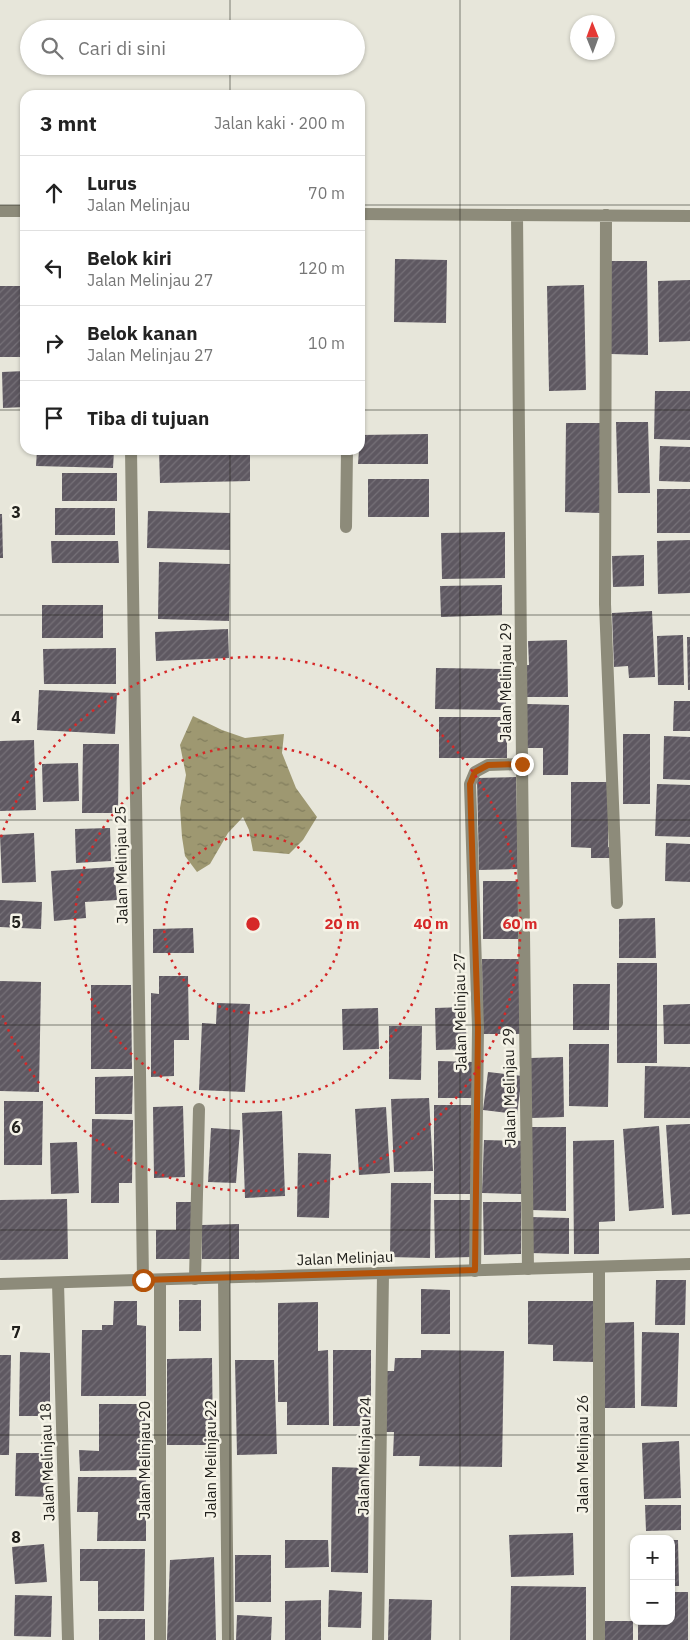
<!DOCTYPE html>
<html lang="id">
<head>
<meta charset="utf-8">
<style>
	:root { --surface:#fff; --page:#f6f6f6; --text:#222; --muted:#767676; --line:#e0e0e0 }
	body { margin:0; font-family:"IBM Plex Sans",sans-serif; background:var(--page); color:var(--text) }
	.controls { position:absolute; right:15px; bottom:15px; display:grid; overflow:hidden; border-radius:10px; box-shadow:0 1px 4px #0004 }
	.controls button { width:45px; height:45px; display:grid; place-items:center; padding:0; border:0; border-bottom:1px solid var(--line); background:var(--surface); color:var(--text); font:25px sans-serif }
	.compass { position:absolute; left:570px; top:15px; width:45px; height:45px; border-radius:50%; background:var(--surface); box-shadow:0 1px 4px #0004; rotate:359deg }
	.stop { position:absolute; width:15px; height:15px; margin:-11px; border:4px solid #b45309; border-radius:50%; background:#fff }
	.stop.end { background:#b45309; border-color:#fff; box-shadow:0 1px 5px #0008 }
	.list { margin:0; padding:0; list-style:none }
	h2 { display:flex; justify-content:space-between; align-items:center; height:65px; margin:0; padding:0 20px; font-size:21px }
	h2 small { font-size:16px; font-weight:400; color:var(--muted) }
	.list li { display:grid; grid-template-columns:32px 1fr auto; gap:15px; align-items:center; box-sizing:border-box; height:75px; padding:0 20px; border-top:1px solid var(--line) }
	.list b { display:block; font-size:19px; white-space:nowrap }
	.list p { margin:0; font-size:16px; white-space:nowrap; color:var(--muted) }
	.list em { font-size:16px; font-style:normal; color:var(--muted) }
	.icon { flex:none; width:28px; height:28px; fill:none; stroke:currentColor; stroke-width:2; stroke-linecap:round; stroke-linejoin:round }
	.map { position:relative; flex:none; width:690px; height:1640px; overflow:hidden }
	.search { position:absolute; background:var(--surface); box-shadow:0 1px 4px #0004; left:20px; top:20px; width:345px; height:55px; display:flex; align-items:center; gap:12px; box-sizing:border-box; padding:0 18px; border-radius:28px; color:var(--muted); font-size:19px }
	.panel { position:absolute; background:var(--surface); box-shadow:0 1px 4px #0004; left:20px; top:90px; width:345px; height:365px; border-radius:15px }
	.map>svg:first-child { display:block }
</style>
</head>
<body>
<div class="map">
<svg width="690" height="1640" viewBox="0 0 690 1640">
	<defs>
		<pattern id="water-ripples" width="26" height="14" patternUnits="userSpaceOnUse" patternTransform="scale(1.25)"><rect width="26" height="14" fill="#9e9871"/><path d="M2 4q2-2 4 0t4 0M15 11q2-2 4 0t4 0" fill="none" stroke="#807c5c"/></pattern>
		<pattern id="building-hatch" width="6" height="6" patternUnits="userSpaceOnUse" patternTransform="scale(1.25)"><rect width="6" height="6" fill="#5e5861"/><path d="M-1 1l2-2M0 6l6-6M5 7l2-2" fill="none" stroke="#767178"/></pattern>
	</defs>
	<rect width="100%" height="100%" fill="#e7e6da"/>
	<path fill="url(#water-ripples)" d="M193 716 222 730 245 738 284 734 282 753 296 788 317 817 303 840 289 854 253 851 249 830 243 817 228 833 210 864 197 872 185 856 182 837 180 808 186 775 180 745Z"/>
	<path fill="url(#building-hatch)" d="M395 259 447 260 446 323 394 322Z
		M611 261H647L648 355 611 354Z
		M690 280V341L659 342 658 281Z
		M584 285 586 390 549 391 547 286Z
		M0 286H25V357H0Z
		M25 371V407L3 408 2 372Z
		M655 391H690V440L654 439Z
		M616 422H648L650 493H618Z
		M566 423H601L600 513 565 512Z
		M428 434V464H358L360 435Z
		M660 446 690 447V482L659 481Z
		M37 450H114L113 468 36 466Z
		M159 450H250V481L160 483Z
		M62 473H117V501H62Z
		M368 479H429V517H368Z
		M657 489H690V533H657Z
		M55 508H115V535H55Z
		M148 511 230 513V550L147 548Z
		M0 514H2L3 558H0Z
		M505 532V578L442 579 441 533Z
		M690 540V593L658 594 657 541Z
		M51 541H118L119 563H52Z
		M644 555V586L613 587 612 556Z
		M159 562 230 564 229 621 158 619Z
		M502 585V615L441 617 440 586Z
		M42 605H103V638H42Z
		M652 611 655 677 629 678 628 666 614 667 612 613Z
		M228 629 229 658 156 661 155 632Z
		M683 635 684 685H658L657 636Z
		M687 637H690V690H688Z
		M567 640 568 697H524V665H529L528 641Z
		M116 648V684H44L43 649Z
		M436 668 506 669V710L435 709Z
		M39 690 117 693 115 734 37 730Z
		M674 701H690V731H673Z
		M527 704 569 705 568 775H543V748H527Z
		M439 717H507V758H439Z
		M623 734H650V804H623Z
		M664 736 690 737V780L663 779Z
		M34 740 36 810 0 811V741Z
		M83 744H119L118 813H82Z
		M78 763 79 801 43 802 42 764Z
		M516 777 518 869 479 870 477 778Z
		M571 782H608V847L613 848V858H591V848L571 847Z
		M657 784 690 785V837L655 836Z
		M110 828 111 861 76 863 75 829Z
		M34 833 36 882 2 883 0 835Z
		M666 843 690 844V882L665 881Z
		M114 867 117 900 85 902 86 918 54 921 51 871Z
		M483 881H518V939H483Z
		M0 900 42 902 41 929 0 927Z
		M655 918 656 958H619V919Z
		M193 928 194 953H153V929Z
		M482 959H519L520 1034H483Z
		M617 963H657V1063H617Z
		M159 976H188L189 1040H174V1076L151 1077V993L159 994Z
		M0 981 41 982 39 1092 0 1091Z
		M573 984H610L609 1030H573Z
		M91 985H131L132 1069H91Z
		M217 1003 250 1004 245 1092 199 1090 202 1023 216 1024Z
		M690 1004V1044H664L663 1005Z
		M465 1007 467 1049 436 1050 435 1008Z
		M378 1008 379 1049 343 1050 342 1009Z
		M389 1026H422L421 1080 389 1079Z
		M569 1044H609L608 1107 569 1106Z
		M563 1057 564 1117 531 1118 530 1058Z
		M438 1061 474 1062V1098H438Z
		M645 1066 690 1067V1118H644Z
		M488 1072 522 1076 517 1114 483 1110Z
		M133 1076 132 1114H95V1077Z
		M429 1098 433 1171 394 1172 391 1099Z
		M4 1101H43L42 1165H4Z
		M434 1105H473V1194H434Z
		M183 1106 185 1177 154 1178 153 1107Z
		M386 1107 390 1173 359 1175 355 1109Z
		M282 1111 285 1196 245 1198 242 1113Z
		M92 1119 133 1120 132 1183H119V1203H91Z
		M690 1124V1214L672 1215 666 1125Z
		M659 1126 664 1208 629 1211 623 1129Z
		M531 1127H566V1211L531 1210Z
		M211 1128 240 1130 236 1183 208 1182Z
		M484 1140 523 1141 522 1194 482 1193Z
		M614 1140 615 1221 599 1222V1254H574L573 1141Z
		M77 1142 79 1193 51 1194 50 1143Z
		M298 1153 331 1154 329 1218 297 1217Z
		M391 1183H431L430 1258 390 1257Z
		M67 1199 68 1259 0 1260V1200Z
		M434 1200H470L471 1257 435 1258Z
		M176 1202H193L192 1259H156V1230H176Z
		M483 1202H521V1254L484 1255Z
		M530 1217 569 1218V1254L530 1253Z
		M239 1224V1259H202V1225Z
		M656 1280H686L685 1325H655Z
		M421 1289 450 1290V1334H421Z
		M179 1300H201V1331H179Z
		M114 1301H137V1325L146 1326V1396H81L82 1330H102V1325H113Z
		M528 1301H596L595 1362 553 1361V1345L528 1344Z
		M318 1302V1351L328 1350 329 1425H287V1402H278V1303Z
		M634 1322 635 1408H601V1323Z
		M642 1332 679 1333 677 1407 641 1406Z
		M333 1350H371V1426H333Z
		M421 1350 504 1351 502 1467 419 1466 420 1456H393L394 1432H384L385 1371H394L395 1358H421Z
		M20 1352 50 1353V1416H19Z
		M0 1355H11L9 1455H0Z
		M212 1358 213 1445H167V1359Z
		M235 1360H274L277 1454 237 1455Z
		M99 1404H145V1470L80 1471 79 1450 99 1451Z
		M679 1441 681 1498 644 1499 642 1443Z
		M16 1453H50L49 1497 15 1496Z
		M332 1467 369 1468 368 1573 331 1572Z
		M78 1477H146V1541H97L98 1512H77Z
		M645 1505H681V1530L646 1531Z
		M573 1533 574 1575 511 1577 509 1535Z
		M285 1540H328L329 1567 285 1568Z
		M671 1540H678L679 1586H671Z
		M44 1544 47 1582 15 1584 12 1547Z
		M80 1549H145L144 1611H98V1581H80Z
		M235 1555H271V1602H235Z
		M214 1557 216 1640H167L170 1560Z
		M511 1586 586 1587V1640H510Z
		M329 1590 362 1592 361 1628 328 1627Z
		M671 1592H688V1640H638V1621H671Z
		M15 1595 52 1596 51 1637 14 1636Z
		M389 1599 432 1600 431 1640H388Z
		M321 1600V1640H285V1601Z
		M237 1615 272 1617 271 1640H236Z
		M99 1619H145V1640H99Z
		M603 1621H633V1640H603Z"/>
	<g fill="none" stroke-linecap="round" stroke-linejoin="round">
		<path stroke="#8d8b7a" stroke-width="12" d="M0 211H25
			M360 214 690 216
			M517 215 522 764 528 1269
			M606 215 605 604 617 903
			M131 450 143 1280
			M346 527 347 450
			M599 1267V1640
			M475 1271 478 1028 470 784 475 772 488 765 522 764
			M224 1278 228 1640
			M195 1279 199 1109
			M160 1280V1640
			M58 1283 68 1640
			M378 1640 383 1273"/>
		<path stroke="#8d8b7a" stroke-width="12" d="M0 1284 690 1264"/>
	</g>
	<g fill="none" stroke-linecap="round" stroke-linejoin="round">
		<path stroke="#b45309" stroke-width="6" d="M143 1280 475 1270 478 1028 470 784 475 772 488 765 522 764"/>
	</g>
	<path fill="none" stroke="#21201c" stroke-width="1" stroke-opacity="0.55" d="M230 0V29M460 0V1640M230 66V95M0 205H25M360 205H690M0 410H25M360 410H690M230 450V1640M0 615H690M0 820H690M0 1025H690M0 1230H690M0 1435H690"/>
	<g fill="none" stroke="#d62828" stroke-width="2.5" stroke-dasharray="2.5 5">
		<circle cx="253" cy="924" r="89"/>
		<circle cx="253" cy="924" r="178"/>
		<path d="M1 837A267 267 0 1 1 1 1011"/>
	</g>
	<g text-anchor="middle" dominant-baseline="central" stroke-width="5" stroke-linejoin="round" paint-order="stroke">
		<g font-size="15" fill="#21201c" stroke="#f5f3e7">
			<text transform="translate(505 682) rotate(-90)">Jalan Melinjau 29</text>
			<text transform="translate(121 865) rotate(-91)">Jalan Melinjau 25</text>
			<text transform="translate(460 1012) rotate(-91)">Jalan Melinjau 27</text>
			<text transform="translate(509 1087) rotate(-91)">Jalan Melinjau 29</text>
			<text transform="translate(345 1258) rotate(-2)">Jalan Melinjau</text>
			<text transform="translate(582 1454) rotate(-90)">Jalan Melinjau 26</text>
			<text transform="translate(364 1456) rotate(-89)">Jalan Melinjau 24</text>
			<text transform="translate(210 1459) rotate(-90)">Jalan Melinjau 22</text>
			<text transform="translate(144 1460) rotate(-90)">Jalan Melinjau 20</text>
			<text transform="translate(47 1462) rotate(-92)">Jalan Melinjau 18</text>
		</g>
	</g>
	<g font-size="16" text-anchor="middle" font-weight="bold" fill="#21201c" stroke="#f5f3e7" stroke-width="5" stroke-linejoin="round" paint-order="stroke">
		<text x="16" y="518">3</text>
		<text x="16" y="723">4</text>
		<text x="16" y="928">5</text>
		<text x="16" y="1133">6</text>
		<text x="16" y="1338">7</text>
		<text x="16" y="1543">8</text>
	</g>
	<circle cx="253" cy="924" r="8" fill="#d62828" stroke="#f5f3e7" stroke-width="2.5"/>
	<g font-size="15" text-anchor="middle" font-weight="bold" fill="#d62828" stroke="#f5f3e7" stroke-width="5" stroke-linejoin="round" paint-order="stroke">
		<text x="342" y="929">20 m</text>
		<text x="431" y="929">40 m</text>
		<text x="520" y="929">60 m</text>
	</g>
</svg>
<div class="controls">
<button>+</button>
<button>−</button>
</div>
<svg class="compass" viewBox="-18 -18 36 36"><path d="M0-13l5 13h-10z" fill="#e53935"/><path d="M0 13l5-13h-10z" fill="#767676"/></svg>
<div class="stop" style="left:143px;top:1280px"></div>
<div class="stop end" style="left:522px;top:764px"></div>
<div class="search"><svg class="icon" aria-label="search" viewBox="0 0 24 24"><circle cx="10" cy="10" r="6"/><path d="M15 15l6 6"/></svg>Cari di sini</div>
<section class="panel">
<h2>3 mnt<small>Jalan kaki · 200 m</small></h2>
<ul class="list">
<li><svg class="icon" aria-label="ahead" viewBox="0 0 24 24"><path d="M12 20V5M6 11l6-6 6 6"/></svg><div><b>Lurus</b><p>Jalan Melinjau</p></div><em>70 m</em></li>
<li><svg class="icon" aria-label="left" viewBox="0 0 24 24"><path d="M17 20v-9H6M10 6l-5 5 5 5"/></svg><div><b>Belok kiri</b><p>Jalan Melinjau 27</p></div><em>120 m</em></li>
<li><svg class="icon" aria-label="right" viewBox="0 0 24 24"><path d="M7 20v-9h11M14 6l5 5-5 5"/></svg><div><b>Belok kanan</b><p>Jalan Melinjau 27</p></div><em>10 m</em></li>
<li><svg class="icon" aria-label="arrive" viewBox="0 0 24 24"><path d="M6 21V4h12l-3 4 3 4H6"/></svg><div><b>Tiba di tujuan</b></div></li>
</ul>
</section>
</div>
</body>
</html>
